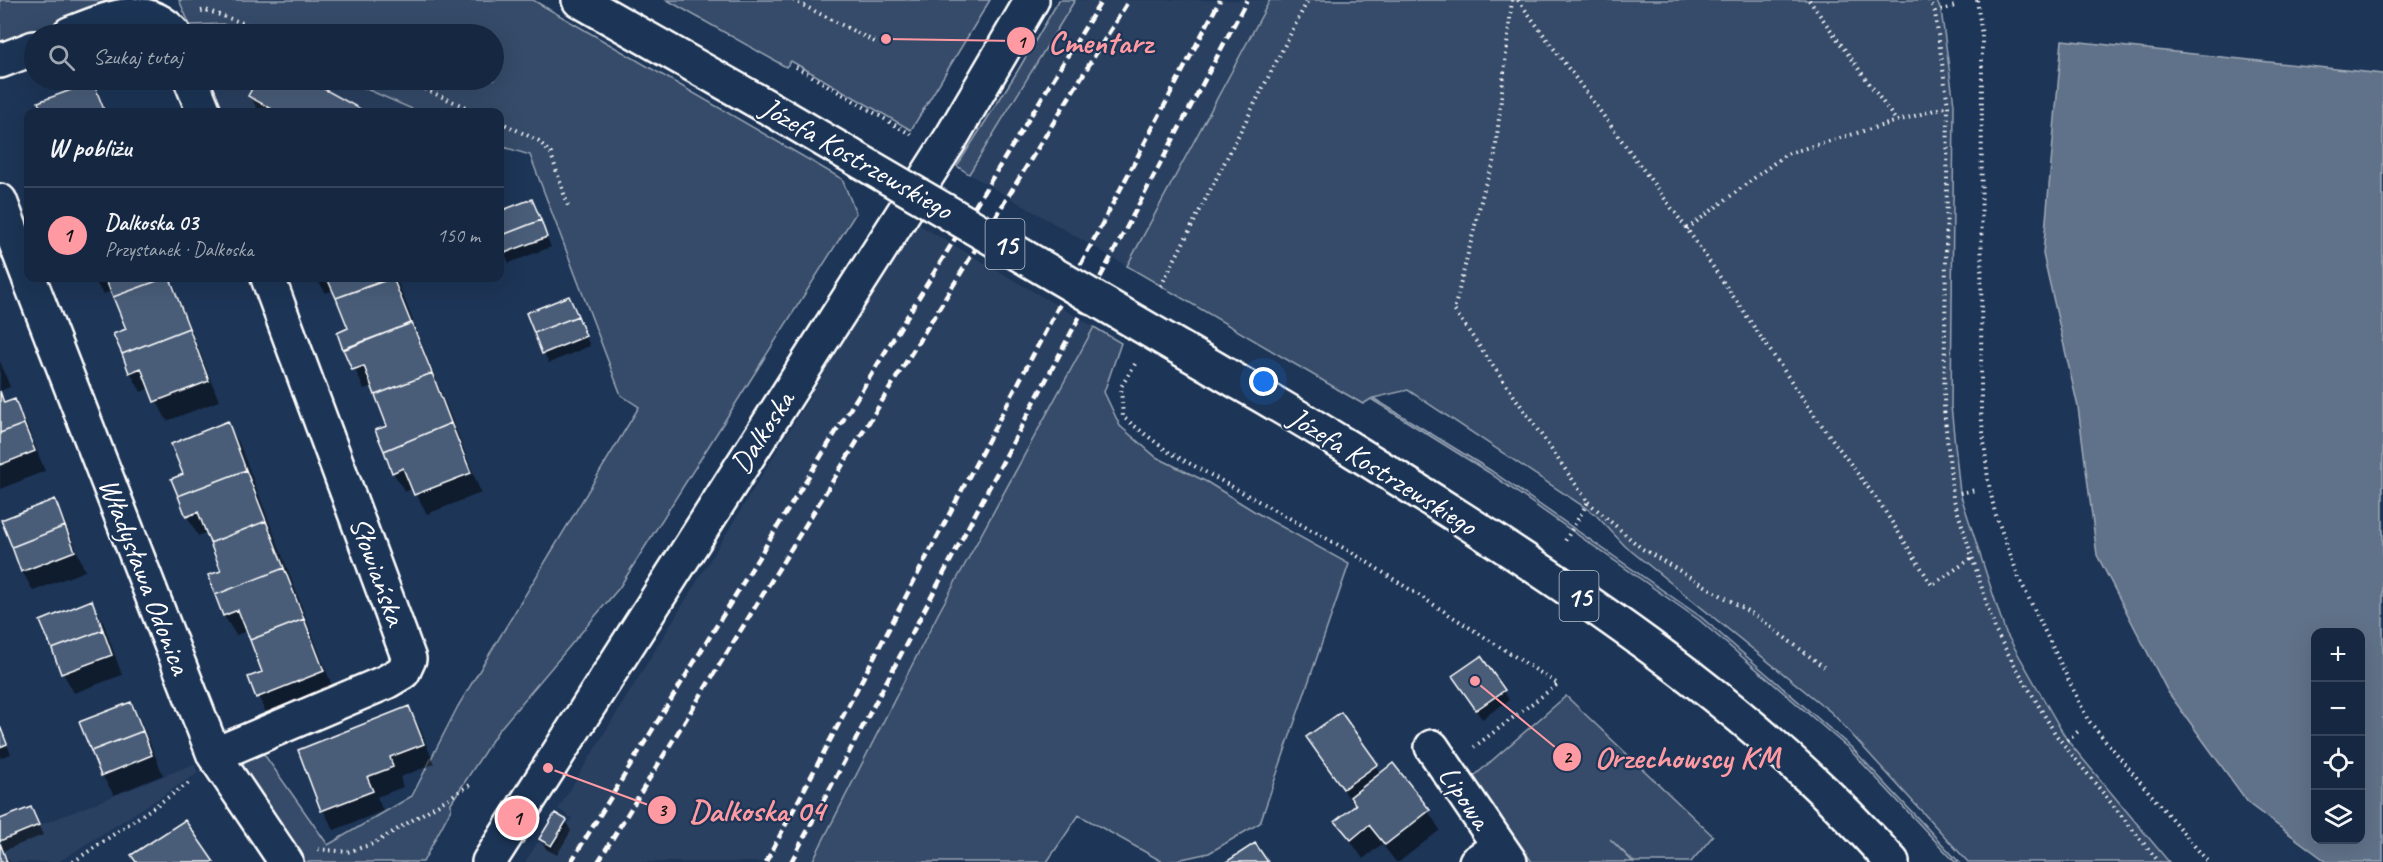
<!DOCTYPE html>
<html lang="pl">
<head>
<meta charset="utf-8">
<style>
	:root { --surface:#162841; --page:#23344c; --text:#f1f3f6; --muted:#9ea6b1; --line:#35445a; --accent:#ff9aa2 }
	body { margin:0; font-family:Caveat,sans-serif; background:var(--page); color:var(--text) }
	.controls { position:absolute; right:18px; bottom:18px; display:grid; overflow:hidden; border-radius:12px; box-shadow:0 6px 24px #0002 }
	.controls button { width:54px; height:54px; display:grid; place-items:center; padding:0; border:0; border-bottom:2px solid var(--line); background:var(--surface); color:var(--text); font:30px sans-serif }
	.you { position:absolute; left:1264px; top:382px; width:21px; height:21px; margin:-15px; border:4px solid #fff; border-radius:50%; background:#1a73e8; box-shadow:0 0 0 9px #1a73e833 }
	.badge { display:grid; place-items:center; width:39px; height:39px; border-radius:50%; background:var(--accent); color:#111; font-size:20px; font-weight:700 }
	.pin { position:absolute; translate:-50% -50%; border:3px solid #fff; box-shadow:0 2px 6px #0006 }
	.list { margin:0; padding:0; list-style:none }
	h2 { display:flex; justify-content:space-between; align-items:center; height:78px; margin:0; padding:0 24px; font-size:26px }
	h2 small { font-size:20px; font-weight:400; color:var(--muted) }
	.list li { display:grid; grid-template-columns:39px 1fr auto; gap:18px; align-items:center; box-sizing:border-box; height:96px; padding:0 24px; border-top:2px solid var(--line) }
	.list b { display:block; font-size:22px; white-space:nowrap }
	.list p { margin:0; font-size:20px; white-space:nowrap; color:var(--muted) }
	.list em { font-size:20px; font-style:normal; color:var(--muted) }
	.icon { flex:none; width:33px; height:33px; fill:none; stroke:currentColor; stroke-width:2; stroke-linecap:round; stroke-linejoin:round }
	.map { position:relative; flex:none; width:2383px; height:862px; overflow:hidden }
	.search { position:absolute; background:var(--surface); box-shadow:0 6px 24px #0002; left:24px; top:24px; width:480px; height:66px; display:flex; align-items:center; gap:15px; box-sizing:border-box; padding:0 21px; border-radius:33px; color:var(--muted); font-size:22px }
	.panel { position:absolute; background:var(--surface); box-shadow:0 6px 24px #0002; left:24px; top:108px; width:480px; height:174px; border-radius:12px }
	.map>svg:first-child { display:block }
</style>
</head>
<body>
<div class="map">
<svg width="2383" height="862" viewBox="0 0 2383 862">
	<rect width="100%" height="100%" fill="#1d3557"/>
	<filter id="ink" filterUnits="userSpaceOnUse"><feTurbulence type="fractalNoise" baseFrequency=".0167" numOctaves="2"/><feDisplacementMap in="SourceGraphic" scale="12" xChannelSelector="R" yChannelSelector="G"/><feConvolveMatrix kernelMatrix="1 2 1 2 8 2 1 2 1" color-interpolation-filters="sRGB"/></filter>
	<g filter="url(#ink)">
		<path fill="#2a4161" d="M1075 0H1270L1127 266 969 174Z
			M223 24 245 34H194L190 25Z
			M211 80H346L419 112H224Z
			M916 223 1094 327 938 614 812 862H525L538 842 552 850 572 818 558 809Z
			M194 764 198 773 58 862H0V841Z"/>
		<path fill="#364b69" stroke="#9aa5b4" stroke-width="1.5" d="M0 0H124L0 48Z
			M179 0H533L842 179 856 213 619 588 498 731 451 803V809L423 862H304L242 768 245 760 261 750 328 845 412 796 458 706 639 407 621 395 530 155 500 146V112H419L346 80H494V34H245L223 24 190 25Z
			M667 0H990L911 130 791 61 786 67Z
			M1059 0H1075L969 174 957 166 1017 72Z
			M1270 0H1936L1941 10 1954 104 1951 406 1960 493 2005 631 2043 698 2067 740 2169 862H1968L1832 713 1625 546 1595 514 1408 390 1373 398 1490 470 1701 617 1851 747 1959 862H1955L1848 748 1699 620 1488 472 1371 399 1363 404 1127 266Z
			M1094 327 1121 343 1104 392 1120 426 1156 457 1207 482 1257 513 1349 564 1260 823 1209 853 1168 862H1163L1079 815 1047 862H812L938 614Z
			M1566 696 1713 836 1691 862H1634L1610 839 1633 862H1532L1473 777Z"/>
		<path fill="#617289" stroke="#a0aab8" stroke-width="1.5" fill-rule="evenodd" d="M2062 40 2383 74V862H2327L2249 804 2168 692 2097 555 2078 407 2043 254ZM2316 632H2360V840H2316Z"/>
		<path fill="#0007" d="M259 80H305L363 112H259L250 96Z
			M92 84 107 112H43L40 103Z
			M531 201 551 247 509 263 500 243V213Z
			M93 278H171L219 401 167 421 150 388 141 392 130 372 128 330 112 291 103 294Z
			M316 278H396L481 493 427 514 413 488 405 492 393 472 389 426 373 386 364 389 339 334 350 329 334 290 326 293Z
			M569 298 590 346 549 363 544 353Z
			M0 361 10 387 0 391Z
			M0 393 6 404 14 401 25 421 45 471 0 489Z
			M227 423 239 443 334 691 268 717 250 678 264 673 247 631 236 635 224 616 210 576 223 572 207 532 198 536 187 516 185 475Z
			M54 501 65 521 85 571 33 591 22 571Z
			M92 602 103 622 122 675 74 693 63 673 42 622Z
			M1459 686 1504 691 1509 700 1482 719Z
			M131 704 142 724 163 775 114 795 102 775Z
			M408 708 420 728 434 764 400 777 403 787 377 797 383 811 334 830 323 810Z
			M1340 714 1381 774 1428 811 1440 830 1399 862H1396L1382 844 1363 859 1337 821 1355 807 1308 737Z
			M0 728 11 754 0 758Z
			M31 809 43 835 3 851 10 862H0V820Z
			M566 821 571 831 557 855 546 849 541 839Z"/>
		<path fill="#4a5d79" stroke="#fff" stroke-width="1.5" d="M257 80H308L364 111 277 112 248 96Z
			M93 82 105 112H42L38 102Z
			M532 199 541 220 500 236V211Z
			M541 220 547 237 502 254 500 236Z
			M105 278H165L113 297Z
			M165 278H170L189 328 122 354 113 334 126 329 113 297Z
			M327 278H390L336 298Z
			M393 278 411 323 343 350 337 333 348 328 336 298Z
			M569 296 578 316 534 333 526 313Z
			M578 316 586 336 542 354 534 333Z
			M412 323 432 373 375 395 364 366 352 370 343 349Z
			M189 328 209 381 154 402 141 368 129 373 122 354Z
			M432 373 451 423 384 451 375 430 387 426 375 395Z
			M0 391 4 403 15 399 24 424 0 433Z
			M228 421 246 470 178 496 171 479 183 474 171 444Z
			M451 423 471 473 414 495 403 468 392 473 384 451Z
			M24 424 35 451 0 465V433Z
			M246 470 266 521 210 543 198 512 186 517 178 496Z
			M55 499 65 526 12 547 1 520Z
			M266 521 284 568 215 595 208 575 221 571 210 543Z
			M65 526 75 551 21 572 12 547Z
			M284 568 304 619 250 640 238 610 223 616 215 595Z
			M92 600 103 630 52 649 40 621Z
			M304 619 324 671 256 698 248 677 262 672 250 640Z
			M103 630 112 655 61 674 52 649Z
			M1481 656 1505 690 1476 710 1452 676Z
			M131 702 143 731 91 751 79 722Z
			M409 706 424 744 390 757 393 767 367 777 373 791 321 811 298 750Z
			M1341 712 1378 764 1343 789 1306 737Z
			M0 726 7 744 0 747Z
			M143 731 152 755 101 776 91 751Z
			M1393 763 1430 810 1385 845 1369 825 1351 840 1335 821 1356 805 1350 797Z
			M31 807 39 825 0 841V819Z
			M555 813 567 820 551 846 539 839Z
			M185 820 214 862H136L131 855Z
			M0 843 7 862H0Z
			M1255 843 1268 862H1226Z"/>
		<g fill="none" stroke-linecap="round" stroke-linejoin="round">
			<g stroke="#fff" stroke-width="38">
				<path id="minor" d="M69 34C106 20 145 0 174 34
					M0 61 34 48
					M191 80 204 112
					M0 201 28 275
					M29 278 214 755 286 862
					M1432 747 1510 862
					M214 755 386 682 403 672 409 659 268 278
					M489 862 951 138 1032 0
					M1476 862 1499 846"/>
			</g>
			<g stroke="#fff" stroke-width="38">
				<path id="major" d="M579 0 771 109
					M1238 382C1314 425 1388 472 1462 519 1617 618 1769 724 1892 862"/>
			</g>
			<path stroke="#fff" stroke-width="4" stroke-dasharray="1.5 4.5" stroke-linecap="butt" d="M793 0 877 43
				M1512 0 1494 163 1485 185 1454 310 1588 502 1565 541
				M1518 0 1687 229 1815 416 1881 505 1932 585 1972 558
				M1809 0 1895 119
				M1929 0 1935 12 1948 106 1944 409 1953 497 1996 632 2010 657 2056 735 2159 862
				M1977 0 1982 36 1981 412 1988 480 1995 513 2019 578 2088 720 2208 862
				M1941 10 1958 5
				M201 11 206 10 274 34
				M796 67 912 135
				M403 80 477 112
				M500 122 539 141 551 154 569 209
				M1687 229 1786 154 1948 106
				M1161 286 1308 0
				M1135 364 1121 387 1123 417 1167 451 1351 552 1558 684 1474 747
				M1960 493 1976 490
				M1588 502 1641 548 1756 616 1824 667
				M2067 740 2080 730
				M318 849 347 852 373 844 470 785
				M73 862 189 783"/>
			<use href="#minor" stroke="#1d3557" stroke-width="33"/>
			<use href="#major" stroke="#1d3557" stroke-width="33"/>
			<path stroke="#fff" stroke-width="4.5" stroke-dasharray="9 4.5" stroke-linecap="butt" d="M571 862 1102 0
				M598 862 1129 0
				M766 862 1220 0
				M791 862 1247 0"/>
			<g stroke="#fff" stroke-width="38" stroke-linecap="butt">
				<path id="major-bridge" d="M771 109 1238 382"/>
			</g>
			<use href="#major-bridge" stroke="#1d3557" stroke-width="33"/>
		</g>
	</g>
	<g text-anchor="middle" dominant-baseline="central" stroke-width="4.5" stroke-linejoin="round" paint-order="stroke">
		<g fill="#1d3557" stroke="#bbc2cd" stroke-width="1.5">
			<rect x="985.5" y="219" width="39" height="50" rx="4.5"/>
			<rect x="1559.5" y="571" width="39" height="50" rx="4.5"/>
		</g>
		<g font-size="28" font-weight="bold" fill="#fff">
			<text x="1005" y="244">15</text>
			<text x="1579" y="596">15</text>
		</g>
		<g font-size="30" fill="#fff" stroke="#1d3557">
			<text transform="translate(857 158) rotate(30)">Józefa Kostrzewskiego</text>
			<text transform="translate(762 432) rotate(-57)">Dalkoska</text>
			<text transform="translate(1383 471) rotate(32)">Józefa Kostrzewskiego</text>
			<text transform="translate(378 571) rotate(70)">Słowiańska</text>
			<text transform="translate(145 576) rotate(69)">Władysława Odonica</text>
			<text transform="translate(1465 797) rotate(56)">Lipowa</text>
		</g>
	</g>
	<path fill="none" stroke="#ff9aa2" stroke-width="2" d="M886 39L1021 41M1475 681L1567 757M548 768L662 810"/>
	<g fill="#ff9aa2" stroke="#1d3557" stroke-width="2">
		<circle cx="886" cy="39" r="6"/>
		<circle cx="1475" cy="681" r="6"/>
		<circle cx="548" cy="768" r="6"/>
		<circle cx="1021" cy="41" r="15"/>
		<circle cx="1567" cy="757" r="15"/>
		<circle cx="662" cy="810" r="15"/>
	</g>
	<g font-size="18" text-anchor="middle" font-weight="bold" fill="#111">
		<text x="1021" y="48">1</text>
		<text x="1567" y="763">2</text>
		<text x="662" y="816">3</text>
	</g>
	<g font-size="32" text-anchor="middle" font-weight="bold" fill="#ff9aa2" stroke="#1d3557" stroke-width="4.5" stroke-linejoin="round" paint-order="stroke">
		<text x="1100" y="53">Cmentarz</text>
		<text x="1687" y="768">Orzechowscy KM</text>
		<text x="757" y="821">Dalkoska 04</text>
	</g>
</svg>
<div class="controls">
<button>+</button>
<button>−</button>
<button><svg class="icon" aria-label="locate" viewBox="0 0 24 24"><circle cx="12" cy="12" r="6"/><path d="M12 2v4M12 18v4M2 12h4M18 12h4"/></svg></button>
<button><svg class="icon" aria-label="layers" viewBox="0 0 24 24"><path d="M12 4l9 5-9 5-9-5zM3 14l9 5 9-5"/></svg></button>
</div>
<div class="you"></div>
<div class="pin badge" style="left:517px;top:818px">1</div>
<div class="search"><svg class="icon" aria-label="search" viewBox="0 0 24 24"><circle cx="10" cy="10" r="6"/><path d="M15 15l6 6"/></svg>Szukaj tutaj</div>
<section class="panel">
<h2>W pobliżu<small></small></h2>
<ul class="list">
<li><span class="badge">1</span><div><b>Dalkoska 03</b><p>Przystanek · Dalkoska</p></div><em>150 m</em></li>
</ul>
</section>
</div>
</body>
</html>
